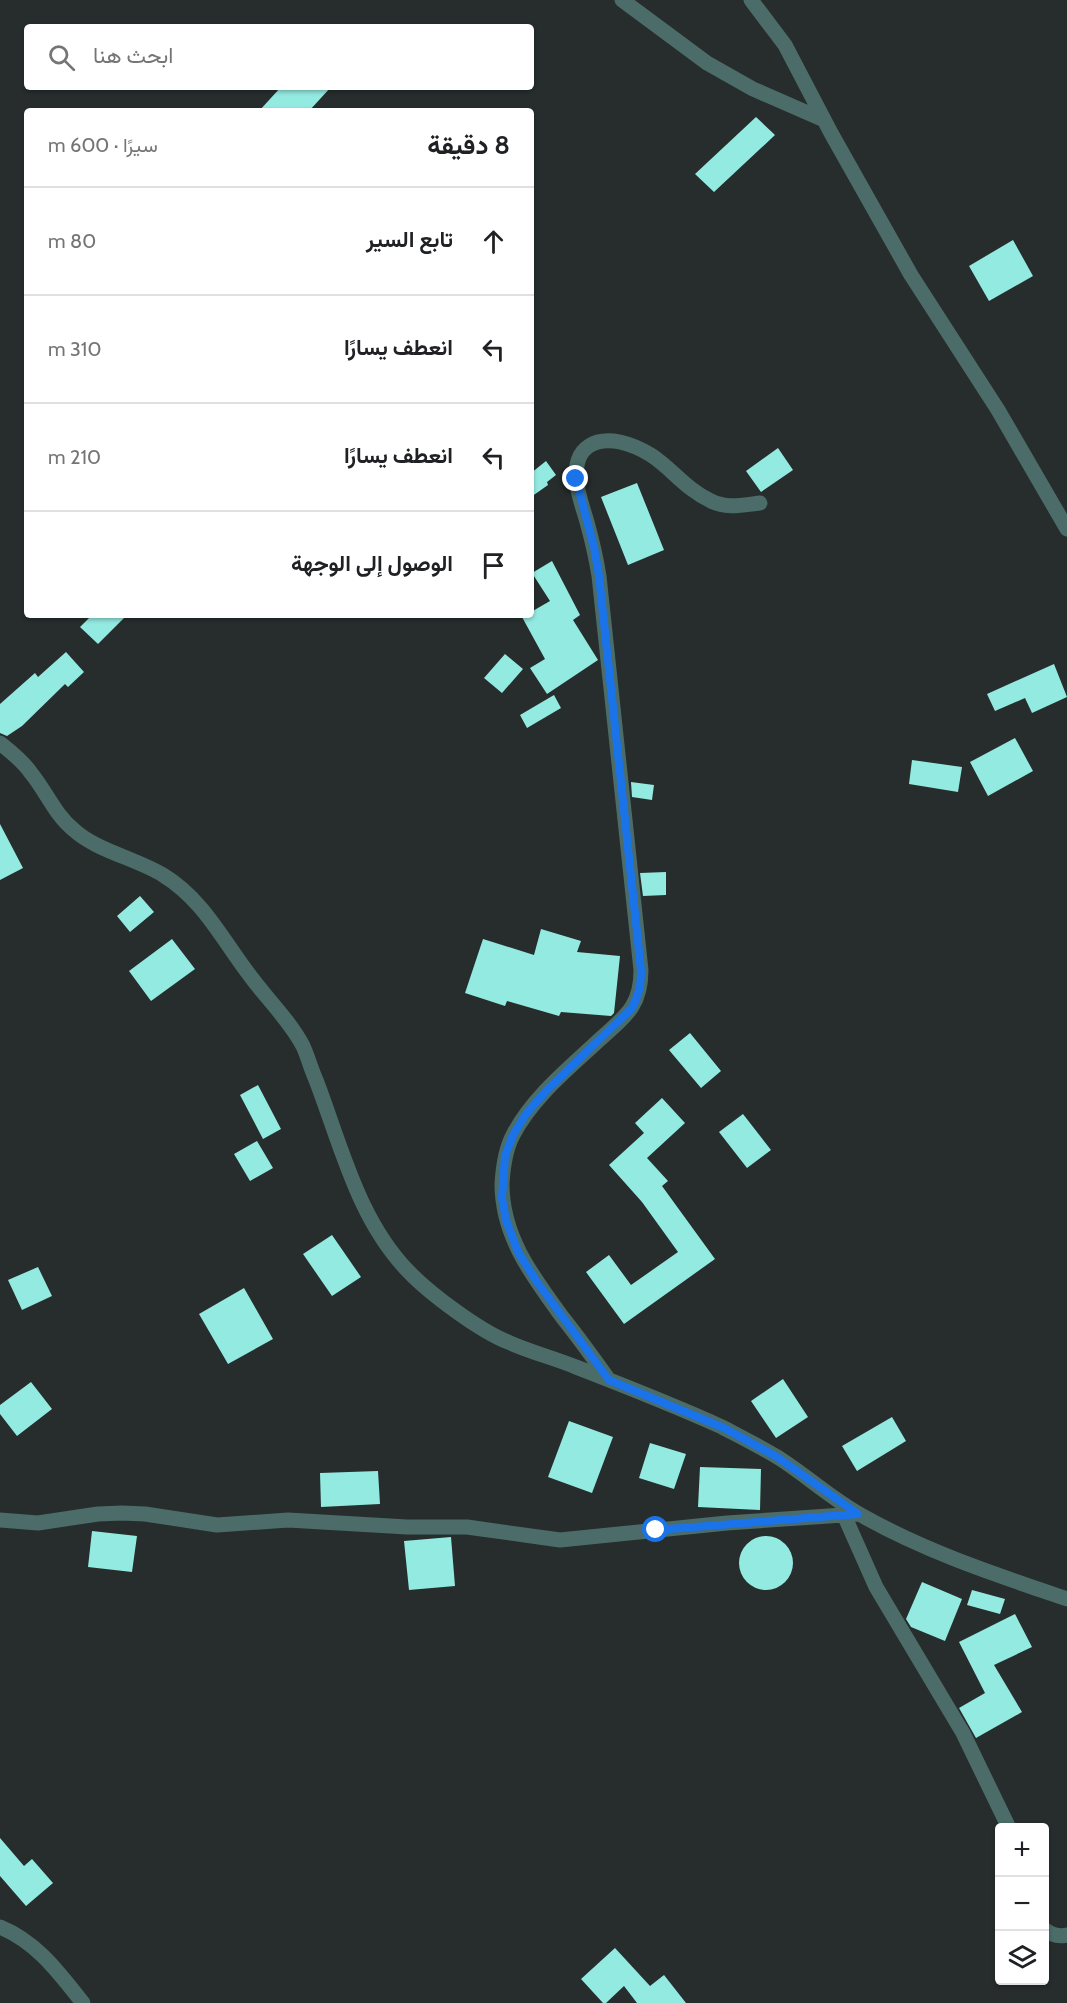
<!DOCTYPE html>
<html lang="ar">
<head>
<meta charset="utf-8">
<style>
	:root { --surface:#fff; --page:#f6f6f6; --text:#202124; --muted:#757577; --line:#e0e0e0 }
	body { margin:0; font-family:Cabin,Vazirmatn,sans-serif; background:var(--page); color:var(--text); direction:rtl }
	.controls { position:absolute; right:18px; bottom:18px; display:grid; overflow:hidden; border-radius:6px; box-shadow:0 2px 4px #0004 }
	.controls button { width:54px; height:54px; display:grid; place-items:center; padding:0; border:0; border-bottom:2px solid var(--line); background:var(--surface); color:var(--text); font:30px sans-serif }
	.stop { position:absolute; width:18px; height:18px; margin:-14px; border:4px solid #1a73e8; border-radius:50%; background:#fff }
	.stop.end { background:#1a73e8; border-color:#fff; box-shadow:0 2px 6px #0008 }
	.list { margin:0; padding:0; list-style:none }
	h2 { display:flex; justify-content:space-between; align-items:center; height:78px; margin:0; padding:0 24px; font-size:26px }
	h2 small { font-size:20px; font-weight:400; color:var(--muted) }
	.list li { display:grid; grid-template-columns:39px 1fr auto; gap:18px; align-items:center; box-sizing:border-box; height:108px; padding:0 24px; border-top:2px solid var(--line) }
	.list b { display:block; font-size:22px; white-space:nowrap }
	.list em { font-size:20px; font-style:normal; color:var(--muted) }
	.icon { flex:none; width:33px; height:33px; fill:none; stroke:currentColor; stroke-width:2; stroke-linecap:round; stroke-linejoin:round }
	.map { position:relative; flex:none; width:1067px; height:2003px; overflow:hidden; direction:ltr }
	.search { position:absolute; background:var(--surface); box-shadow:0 2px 4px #0004; left:24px; top:24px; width:510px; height:66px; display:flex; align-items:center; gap:15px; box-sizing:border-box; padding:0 21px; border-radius:6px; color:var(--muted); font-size:22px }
	.panel { position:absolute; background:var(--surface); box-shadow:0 2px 4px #0004; left:24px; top:108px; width:510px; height:510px; border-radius:6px; direction:rtl }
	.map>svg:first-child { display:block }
</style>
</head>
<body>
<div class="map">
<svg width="1067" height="2003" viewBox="0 0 1067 2003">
	<rect width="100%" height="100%" fill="#262d2c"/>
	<path fill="#93eae1" d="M281 87H331L309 111H259Z
		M756 117 775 135 714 192 695 174Z
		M1013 240 1033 276 989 301 969 266Z
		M778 448 793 470 761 492 746 471Z
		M546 461 556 475 547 482 548 485 531 497V473Z
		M637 483 664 550 628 565 601 497Z
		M552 561 580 615 573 620 598 660 547 694 530 668 545 659 522 617 531 615V612L550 601 532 573Z
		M92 615H127L98 644 80 627Z
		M66 652 84 672 68 687 65 684 22 726 7 736 0 733V704L35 673 38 677Z
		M505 654 523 669 502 693 484 678Z
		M1054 664 1067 697 1032 713 1025 698 995 711 987 694Z
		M554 695 561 708 527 728 520 715Z
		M1015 738 1033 771 988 796 970 762Z
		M912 760 962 767 958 792 909 784Z
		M631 782 654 785 652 800 632 797Z
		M0 824 23 868 0 880Z
		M666 872V895L643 896 640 873Z
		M140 896 154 912 130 932 117 916Z
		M541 929 581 941 577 952 620 956 614 1013 611 1016 561 1012 559 1016 507 1001 505 1006 465 993 483 939 534 955Z
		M172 939 195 969 151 1001 129 971Z
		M690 1033 721 1071 701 1088 669 1050Z
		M258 1085 281 1129 263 1139 240 1095Z
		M662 1098 685 1123 647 1158 668 1181 662 1186 715 1259 624 1324 586 1272 609 1255 631 1285 678 1252 642 1202 609 1165 644 1133 635 1123Z
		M743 1114 771 1150 747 1168 719 1132Z
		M257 1141 273 1168 250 1181 234 1154Z
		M332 1235 361 1277 332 1296 303 1254Z
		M38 1267 52 1296 22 1310 8 1280Z
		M244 1288 273 1339 228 1364 199 1314Z
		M783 1379 808 1417 776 1438 751 1401Z
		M31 1382 52 1409 17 1436 0 1414V1405Z
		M892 1417 906 1441 857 1471 842 1446Z
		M569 1421 613 1437 592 1493 548 1477Z
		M650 1443 686 1454 674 1489 639 1478Z
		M700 1467 761 1469 760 1510 698 1507Z
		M378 1471 380 1504 321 1507 320 1473Z
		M92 1531 137 1536 132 1572 88 1567Z
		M739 1563a27 27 0 1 1 54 0a27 27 0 1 1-54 0Z
		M451 1537 455 1586 409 1590 404 1541Z
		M922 1582 962 1599 945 1641 911 1627 906 1619Z
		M972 1590 1005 1599 1000 1614 967 1605Z
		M1015 1614 1032 1647 994 1665 1022 1712 976 1738 959 1708 985 1693 959 1642Z
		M0 1838 24 1866 32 1859 53 1883 26 1906 0 1876Z
		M615 1948 650 1986 664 1975 686 2003H637L624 1986 606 2003H603L581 1979Z"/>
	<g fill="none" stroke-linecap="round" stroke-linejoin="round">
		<path stroke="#4b6c68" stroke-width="15" d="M622 0 707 63 753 89 824 120
			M751 0 785 45 831 133 911 275 998 410 1067 529
			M0 743C11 752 23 761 31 773 46 791 55 815 74 830 97 851 135 858 163 875 204 900 223 941 251 977 268 1000 290 1021 303 1046 308 1057 311 1069 316 1080 341 1145 358 1220 409 1272 430 1294 480 1331 508 1342 530 1352 554 1358 576 1367 625 1386 674 1405 722 1427 741 1437 761 1447 779 1458 807 1476 832 1499 861 1515 926 1552 997 1575 1067 1599
			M609 1380C594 1359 579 1338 563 1318 533 1277 502 1237 502 1184 503 1167 505 1150 513 1135 532 1098 568 1069 598 1041 624 1017 641 1008 641 970L599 576C596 557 592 540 587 522 583 508 577 492 576 478 576 465 578 453 589 446 598 440 610 440 620 442 664 452 675 484 711 501 727 509 742 505 760 503
			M844 1515 876 1587 963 1733 1009 1828
			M0 1520 38 1523 98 1514 122 1513 145 1514 217 1525 288 1520 407 1527H467L560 1540 727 1523 858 1514
			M0 1927C37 1942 59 1973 83 2003
			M1044 1929C1051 1935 1058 1937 1067 1935"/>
	</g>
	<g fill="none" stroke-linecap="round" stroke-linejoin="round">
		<path stroke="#1a73e8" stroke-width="8" d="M576 479 594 547 599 576 641 970C641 985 639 995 632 1008L547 1090 526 1114 513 1135 505 1156 502 1198 506 1220 518 1252 537 1282 609 1380 724 1428 777 1457 858 1514 656 1530"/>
	</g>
</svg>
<div class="controls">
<button>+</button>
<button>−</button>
<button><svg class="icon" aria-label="layers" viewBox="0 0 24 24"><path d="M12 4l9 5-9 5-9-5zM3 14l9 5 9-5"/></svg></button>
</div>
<div class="stop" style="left:656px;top:1530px"></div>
<div class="stop end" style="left:576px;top:479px"></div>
<div class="search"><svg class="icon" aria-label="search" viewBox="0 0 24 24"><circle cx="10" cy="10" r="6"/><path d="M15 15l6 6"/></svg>ابحث هنا</div>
<section class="panel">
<h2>8 دقيقة<small>سيرًا · 600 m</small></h2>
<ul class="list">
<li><svg class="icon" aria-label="ahead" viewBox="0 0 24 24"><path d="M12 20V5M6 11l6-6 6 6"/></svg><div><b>تابع السير</b></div><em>80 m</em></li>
<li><svg class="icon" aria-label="left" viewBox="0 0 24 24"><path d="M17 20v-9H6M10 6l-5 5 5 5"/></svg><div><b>انعطف يسارًا</b></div><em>310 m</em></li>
<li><svg class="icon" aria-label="left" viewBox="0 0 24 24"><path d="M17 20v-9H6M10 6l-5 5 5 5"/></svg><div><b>انعطف يسارًا</b></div><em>210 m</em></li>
<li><svg class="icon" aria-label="arrive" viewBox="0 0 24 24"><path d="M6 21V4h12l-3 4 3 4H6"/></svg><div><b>الوصول إلى الوجهة</b></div></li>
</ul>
</section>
</div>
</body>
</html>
